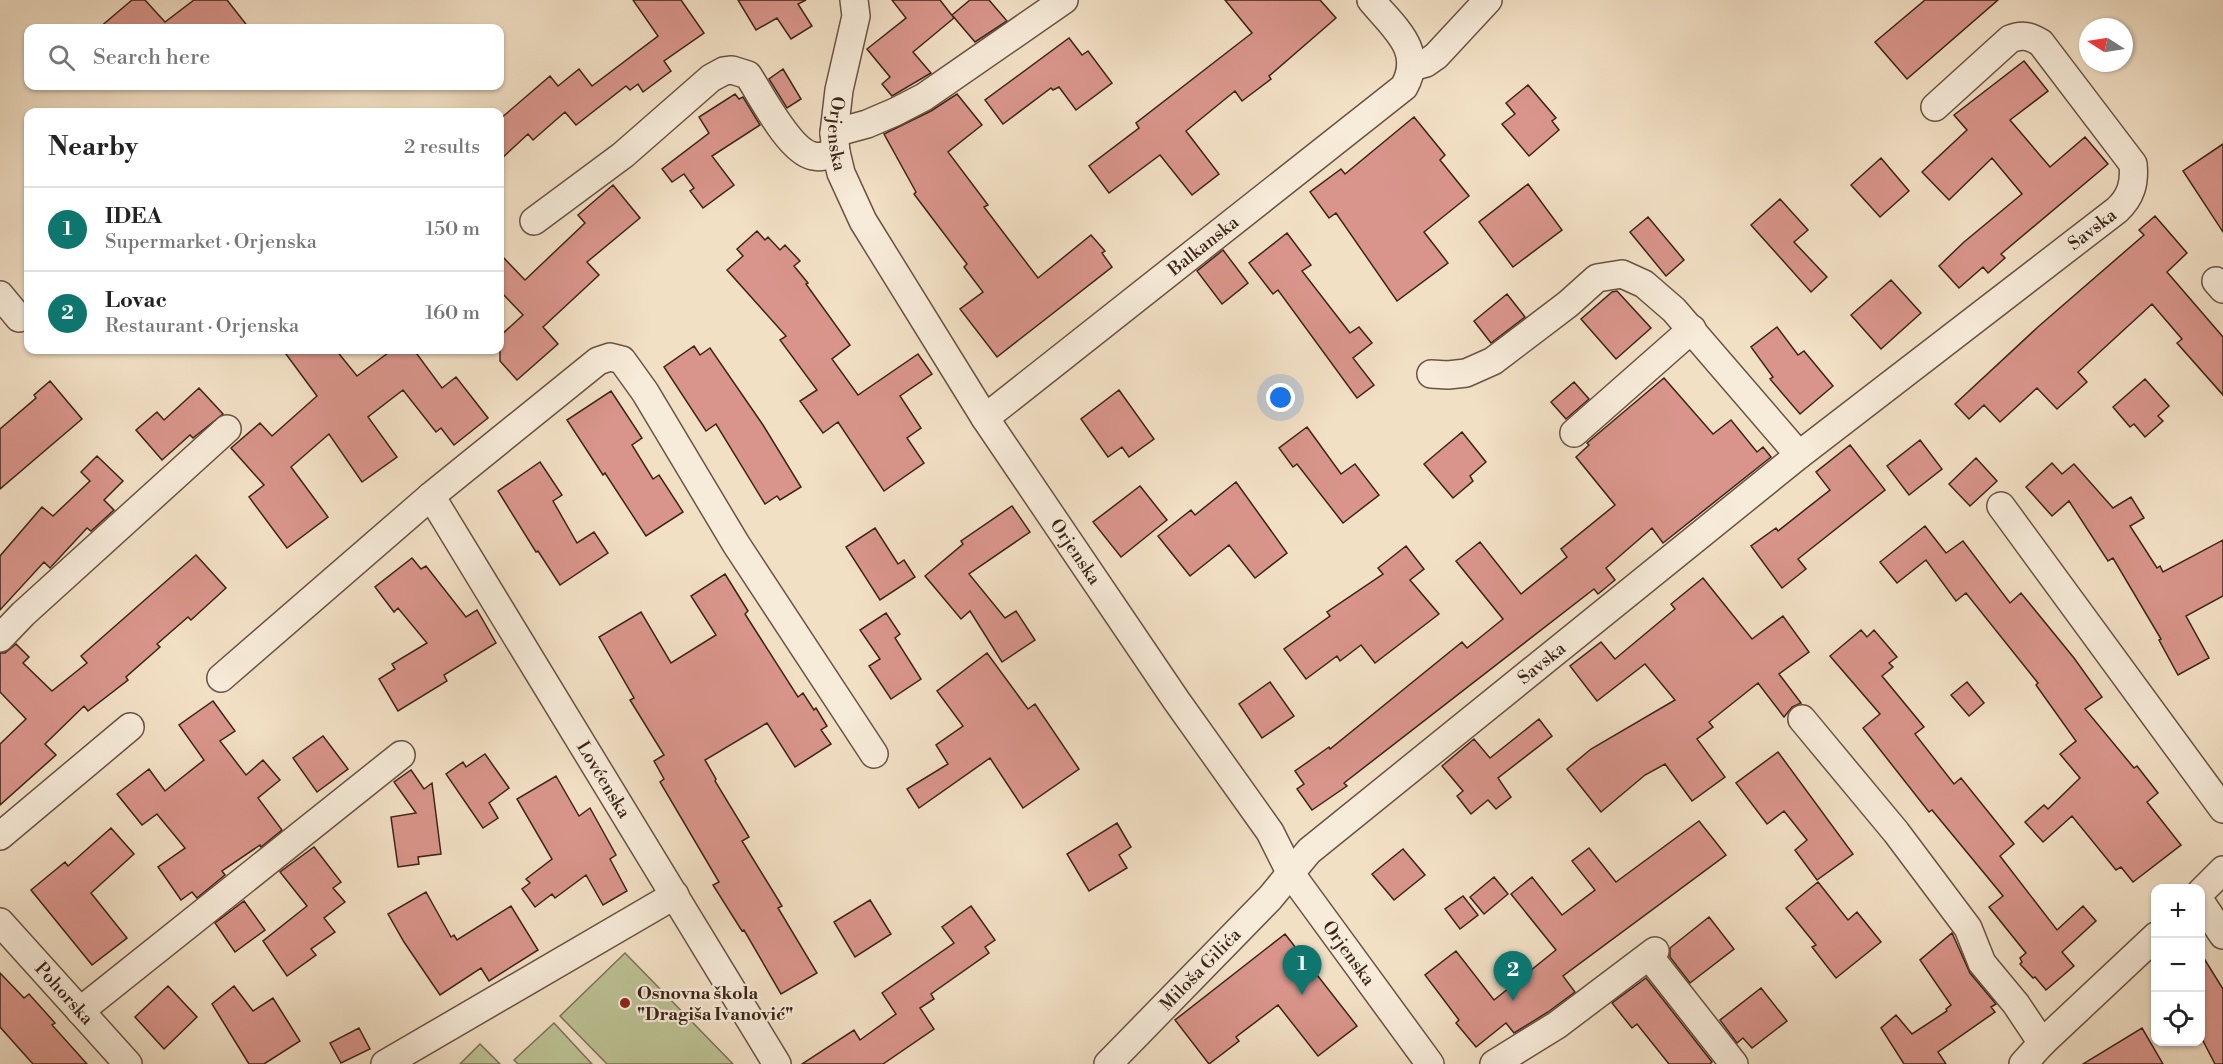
<!DOCTYPE html>
<html lang="en">
<head>
<meta charset="utf-8">
<style>
	:root { --surface:#fff; --page:#f6f6f6; --text:#222; --muted:#767676; --line:#e0e0e0; --accent:#0f766e }
	body { margin:0; font-family:"Libre Bodoni",serif; background:var(--page); color:var(--text) }
	.controls { position:absolute; right:18px; bottom:18px; display:grid; overflow:hidden; border-radius:12px; box-shadow:0 2px 4px #0004 }
	.controls button { width:54px; height:54px; display:grid; place-items:center; padding:0; border:0; border-bottom:2px solid var(--line); background:var(--surface); color:var(--text); font:30px sans-serif }
	.compass { position:absolute; left:2079px; top:18px; width:54px; height:54px; border-radius:50%; background:var(--surface); box-shadow:0 2px 4px #0004; rotate:282deg }
	.you { position:absolute; left:1281px; top:398px; width:21px; height:21px; margin:-15px; border:4px solid #fff; border-radius:50%; background:#1a73e8; box-shadow:0 0 0 9px #1a73e833 }
	.badge { display:grid; place-items:center; width:39px; height:39px; border-radius:50%; background:var(--accent); color:#fff; font-size:20px; font-weight:700 }
	.pin { position:absolute; translate:-50% -50px; filter:drop-shadow(0 2px 3px #0008) }
	.pin::after { content:''; position:absolute; top:32px; width:21px; height:18px; background:inherit; clip-path:polygon(0 0,100% 0,50% 100%) }
	.list { margin:0; padding:0; list-style:none }
	h2 { display:flex; justify-content:space-between; align-items:center; height:78px; margin:0; padding:0 24px; font-size:26px }
	h2 small { font-size:20px; font-weight:400; color:var(--muted) }
	.list li { display:grid; grid-template-columns:39px 1fr auto; gap:18px; align-items:center; box-sizing:border-box; height:84px; padding:0 24px; border-top:2px solid var(--line) }
	.list b { display:block; font-size:22px; white-space:nowrap }
	.list p { margin:0; font-size:20px; white-space:nowrap; color:var(--muted) }
	.list em { font-size:20px; font-style:normal; color:var(--muted) }
	.icon { flex:none; width:33px; height:33px; fill:none; stroke:currentColor; stroke-width:2; stroke-linecap:round; stroke-linejoin:round }
	.map { position:relative; flex:none; width:2223px; height:1064px; overflow:hidden }
	.search { position:absolute; background:var(--surface); box-shadow:0 2px 4px #0004; left:24px; top:24px; width:480px; height:66px; display:flex; align-items:center; gap:15px; box-sizing:border-box; padding:0 21px; border-radius:12px; color:var(--muted); font-size:22px }
	.panel { position:absolute; background:var(--surface); box-shadow:0 2px 4px #0004; left:24px; top:108px; width:480px; height:246px; border-radius:12px }
	.map>svg:first-child { display:block }
</style>
</head>
<body>
<div class="map">
<svg width="2223" height="1064" viewBox="0 0 2223 1064">
	<rect width="100%" height="100%" fill="#f2e0c5"/>
	<filter id="stains"><feTurbulence type="fractalNoise" baseFrequency=".00333" numOctaves="4"/><feColorMatrix values="0 0 0 0 .2 0 0 0 0 .09 0 0 0 0 .02 0 0 0 .5 -.17"/></filter>
	<radialGradient id="worn" r=".72"><stop offset=".6" stop-color="#630" stop-opacity="0"/><stop offset="1" stop-color="#630" stop-opacity=".3"/></radialGradient>
	<path fill="#bcc294" stroke="#7c7356" stroke-width="1.5" d="M625 953 733 1064H607L560 1016Z
		M554 1023 592 1064H518L514 1060Z
		M480 1044 500 1064H460Z"/>
	<path fill="#d9958b" stroke="#3c2418" stroke-width="1.5" d="M132 0H145L165 22 194 0H227L249 28H99Z
		M633 0H681L704 33 664 61 671 71 643 92 638 84 630 90 626 86 576 125 565 112 533 140 528 134 500 160V119L550 76 558 86 579 69 592 86 658 36Z
		M738 0H806L798 4 812 26 791 39 777 18 756 30Z
		M892 0H940L954 18 913 52 931 73 892 96 882 84 890 77 867 49 906 18Z
		M970 0H989L1007 21 975 42 952 15Z
		M1225 0H1320L1336 18 1269 76 1271 79 1242 101 1235 91 1186 131 1219 174 1192 195 1160 155 1109 193 1089 166 1139 128 1136 123 1252 33Z
		M1925 0H1998L1907 79 1875 42Z
		M1069 38 1082 55 1088 51 1112 83 1076 110 1059 87 1053 90 1051 88 1003 124 985 100Z
		M2024 61 2048 91 2010 120 2050 167 2085 137 2108 164 2001 254 2005 258 1988 273 1983 267 1959 288 1939 266 1964 242 2022 194 1992 158 1949 200 1922 172 1967 130 1954 115Z
		M783 69 801 99 787 108 769 79Z
		M1528 85 1556 118 1552 121 1559 130 1529 156 1502 124 1515 114 1506 103Z
		M735 94 739 99 743 97 760 125 712 156 734 185 703 208 690 191 694 188 684 174 672 182 662 169 709 133 699 117Z
		M957 94 982 125 948 152 988 205 984 207 1038 278 1091 235 1105 251 1102 253 1112 267 997 357 960 309 983 292 964 267 967 264 914 194 916 192 884 134 931 111Z
		M1414 117 1445 155 1440 160 1469 196 1424 232 1448 263 1397 301 1336 213 1329 218 1310 192 1341 169 1345 174Z
		M2223 144V232L2183 171Z
		M1881 158 1909 191 1880 217 1851 185Z
		M1528 184 1562 230 1513 267 1479 222Z
		M613 185 640 218 587 262 599 275 543 327 558 344 517 380 500 361V336L523 315 500 291V254L525 280 585 223 578 215Z
		M1780 199 1808 230 1794 242 1827 277 1811 292 1751 225Z
		M2155 216 2187 253 2167 272 2223 337V395L2177 343 2182 339 2152 304 2078 372 2087 382 2057 409 2037 388 2000 422 1984 405 1969 419 1955 404 2039 326 2144 235 2139 230Z
		M1648 217 1684 260 1666 276 1630 232Z
		M757 231 765 240 768 237 780 250 785 245 800 261 794 266 808 283 806 284 850 345 832 359 858 395 918 354 932 374 900 396 921 428 907 438 924 463 884 491 838 422 823 433 800 401 817 390 780 340 786 336 727 270 743 256 737 249Z
		M1287 233 1311 265 1302 271 1350 333 1359 327 1372 343 1353 358 1374 385 1357 398 1278 290 1273 294 1249 263Z
		M1223 250 1248 283 1222 304 1197 271Z
		M1891 280 1921 313 1881 349 1851 315Z
		M1617 291 1651 328 1616 359 1581 319 1612 292Z
		M1507 294 1525 317 1491 343 1474 321Z
		M1777 327 1798 355 1804 351 1833 386 1800 414 1770 379 1773 377 1751 347Z
		M694 346 700 355 710 348 763 425 801 487 780 500 777 496 765 504 716 424 706 431 664 367Z
		M283 350H336L357 376 392 350H414L442 388 456 377 488 418 454 445 441 428 436 432 403 390 368 417 397 457 362 482 329 434 291 467 328 517 287 548 249 497 264 485 231 448 260 423 272 436 317 396Z
		M1664 378 1713 434 1731 420 1757 452 1763 447 1771 457 1663 543 1652 528 1606 568 1615 580 1598 594 1594 589 1344 783 1347 786 1312 810 1297 789 1304 784 1295 771 1329 747 1330 749 1462 642 1467 648 1503 619 1456 561 1480 542 1521 594 1567 557 1561 549 1615 505 1576 457 1589 445 1587 443Z
		M2145 379 2169 406 2158 416 2163 421 2145 437 2134 424 2130 427 2113 407Z
		M50 381 82 419 0 489V429L36 398 34 395Z
		M1574 382 1589 399 1566 419 1551 402Z
		M199 388 223 414 193 438 190 435 162 460 136 430 157 412 164 420Z
		M1119 390 1154 439 1129 457 1122 447 1108 457 1081 419Z
		M611 391 642 438 632 445 653 479 659 475 683 512 646 536 605 473 603 475 567 420Z
		M1307 427 1341 474 1355 464 1379 495 1343 523 1297 464 1293 467 1279 448Z
		M1462 432 1486 462 1470 476 1473 481 1453 498 1424 464Z
		M1920 440 1942 469 1909 495 1887 466Z
		M1850 445 1885 490 1798 559 1806 569 1782 588 1751 546 1776 528 1778 531 1830 490 1816 472Z
		M97 456 123 481 104 500 114 510 91 531 87 528 50 568 44 562 0 610V556L42 507 53 516 90 481 81 472Z
		M1976 458 1997 481 1970 506 1949 484Z
		M540 462 562 495 553 501 577 543 594 532 608 553 560 585 538 551 536 552 498 491Z
		M2052 463 2062 474 2074 464 2113 508 2131 497 2144 518 2130 526 2157 568 2160 566 2163 572 2223 540V596L2186 616 2209 658 2178 675 2159 640 2161 639 2113 558 2108 561 2069 501 2052 516 2026 487Z
		M1236 482 1287 553 1255 578 1229 545 1190 576 1158 536 1191 510 1195 515Z
		M1140 486 1167 520 1121 557 1093 522Z
		M1012 506 1030 532 969 574 1005 618 1016 611 1035 640 1002 662 970 611 961 619 925 576 963 544 961 541Z
		M1925 526 1946 553 1963 541 2010 603 2021 593 2074 658 2102 697 2085 709 2134 768 2137 766 2158 793 2147 802 2181 845 2133 882 2121 867 2116 870 2072 816 2043 842 2025 822 2044 805 2048 809 2080 778 2060 754 2076 741 2036 685 2038 683 1966 593 1956 601 1926 560 1897 583 1880 562Z
		M875 528 898 564 904 560 915 577 880 600 846 547Z
		M1406 546 1424 569 1410 580 1439 614 1375 663 1361 645 1340 661 1337 656 1306 679 1284 649 1330 616 1327 612 1383 574 1378 568Z
		M196 555 226 588 191 620 188 617 157 644 160 647 126 677 128 680 88 711 84 706 45 744 56 755 0 805V744L26 719 0 692V653H5L16 644 29 657 23 663 52 691 87 663 81 656Z
		M412 558 421 569 426 566 466 617 477 610 496 643 444 675 447 681 398 711 379 679 395 669 392 664 427 643 398 608 394 612 375 587Z
		M725 574 748 611 745 614 798 697 803 693 814 710 816 708 827 726 821 730 831 744 795 767 767 723 705 760 716 779 715 781 749 837 742 841 782 906 778 908 817 973 781 994 744 930 742 931 713 885 719 882 660 782 664 779 654 761 664 755 630 700 634 698 599 637 641 612 671 663 716 635 691 596Z
		M1703 578 1752 639 1783 616 1809 652 1779 674 1801 703 1792 707 1784 717 1758 683 1709 722 1713 727 1697 739 1725 777 1692 801 1665 764 1645 775 1601 812 1567 769 1591 749 1675 700 1645 664 1597 701 1570 666 1601 642 1615 659 1675 609 1671 604Z
		M886 613 900 634 895 638 921 679 891 699 869 666 880 659 860 630Z
		M1861 630 1867 637 1874 630 1897 657 1889 663 1893 667 1882 676 1924 727 1915 734 1954 784 1961 778 2014 844 2000 856 2057 930 2083 906 2096 921 2062 952 2074 966 2046 990 2035 977 2033 978 2020 964 2022 962 2020 958 2026 953 1989 907 2003 896 1932 810 1929 812 1863 728 1880 714 1830 656Z
		M987 653 1028 709 1035 704 1079 769 1023 808 990 758 919 808 907 789 948 764 936 745 963 726 937 691Z
		M1270 682 1294 716 1262 738 1239 704Z
		M1967 682 1984 703 1969 716 1951 695Z
		M213 701 235 731 220 741 246 775 263 760 280 780 258 798 282 830 261 847 260 845 222 871 225 875 197 898 192 892 181 900 158 867 185 848 157 814 142 825 117 794 149 769 165 791 204 760 179 725Z
		M1539 719 1552 736 1498 778 1511 797 1496 809 1488 800 1471 814 1457 796 1463 791 1442 766 1474 739 1490 758Z
		M323 736 348 769 317 792 293 758Z
		M1778 752 1853 854 1817 880 1795 850 1807 840 1784 811 1767 824 1736 783Z
		M485 754 509 788 489 803 498 818 483 828 446 774 463 762 466 767Z
		M411 770 424 789 432 783 441 854 418 857 419 864 398 867 391 817 416 813 394 782Z
		M556 776 579 816 590 808 616 855 610 859 627 891 603 905 586 875 555 898 552 894 535 907 522 889 530 883 526 879 552 859 517 799Z
		M1699 821 1726 855 1563 976 1575 992 1548 1012 1514 1033 1506 1023 1476 1047 1456 1023 1459 1020 1425 975 1456 951 1494 1000 1556 950 1511 894 1532 877 1562 915 1595 890 1572 861 1589 848 1616 882Z
		M1117 823 1131 847 1119 855 1127 868 1089 891 1067 854Z
		M111 828 134 854 91 893 127 938 92 965 31 890 65 862 68 866Z
		M314 847 341 882 333 888 345 902 324 918 335 932 311 949 316 955 287 976 263 941 307 906 280 872Z
		M1403 849 1425 875 1394 900 1372 874Z
		M1494 877 1508 894 1484 914 1470 897Z
		M1818 882 1848 920 1857 912 1881 942 1836 978 1812 947 1816 945 1786 908Z
		M426 892 451 937 454 935 457 940 511 906 538 950 489 981 481 968 440 995 404 942 388 914Z
		M1463 896 1478 915 1460 929 1445 909Z
		M870 900 891 934 855 957 834 922Z
		M244 901 265 930 235 952 215 923Z
		M971 906 995 940 985 947 989 953 931 994 934 999 920 1008 934 1029 883 1064H802L854 1030 860 1040 896 1014 882 993 954 943 942 927Z
		M1709 917 1734 949 1690 983 1670 957V948Z
		M1952 933 1970 973 1996 1004 1991 1007 1995 1012 1938 1052 1946 1064H1904L1881 1028 1896 1015 1912 1034 1947 1011 1946 1009 1951 1005 1920 960Z
		M1285 934 1357 1026 1318 1056 1278 1005 1236 1037 1239 1041 1209 1064 1175 1020Z
		M2200 952 2223 989V1064H2215L2200 1035Z
		M0 973 24 998 29 994 55 1023 52 1025 87 1064H33L0 1027Z
		M1646 978 1712 1062 1710 1064H1669L1637 1024 1632 1028 1612 1003Z
		M168 986 197 1017 164 1049 135 1017Z
		M234 986 253 1011 273 998 300 1041 264 1064H249L212 1004Z
		M1761 988 1787 1021 1752 1048 1743 1038 1737 1043 1720 1020Z
		M359 1028 370 1049 341 1063 330 1043Z
		M2142 1028 2163 1064H2083Z"/>
	<g fill="none" stroke-linecap="round" stroke-linejoin="round">
		<g stroke="#6a5343" stroke-width="30">
			<g id="street">
				<path id="s1" d="M854 0 856 16 839 90 834 133 836 152 841 173 863 221 985 418 1176 700 1270 832 1291 874 1430 1064"/>
				<path d="M1412 67 1426 63 1436 56 1488 0"/>
				<path d="M834 133 867 124 895 112 924 97 1064 0"/>
				<path d="M534 221 623 155 711 78 724 71 732 70 748 75C761 95 789 151 813 156 821 158 828 155 836 152"/>
				<path d="M2216 281 2223 289"/>
				<path d="M0 295 19 318"/>
				<path d="M1431 374 1448 375 1466 373 1493 361 1568 304 1597 278 1622 274 1644 284 1674 310 1799 455"/>
				<path id="s2" d="M985 418 1404 87C1425 50 1393 27 1371 0"/>
				<path d="M1574 433 1692 329"/>
				<path id="s3" d="M431 496 777 1064"/>
				<path d="M2001 506 2223 809"/>
				<path d="M0 638 23 614 227 429"/>
				<path d="M221 678 431 496 598 361 610 357 622 360 645 392 736 544 874 754"/>
				<path d="M1802 719 1896 832 1968 928 1982 963 2016 1004 2042 1043"/>
				<path d="M0 836 130 727"/>
				<path d="M2200 893 2223 870"/>
				<path d="M2200 901 2223 935"/>
				<path id="s4" d="M0 922 128 1064"/>
				<path d="M1649 956 1734 1064"/>
				<path d="M80 1011 401 755"/>
				<path d="M385 1064 675 895"/>
				<path id="s5" d="M1108 1064 1270 898 1309 851 1799 455 2117 210C2131 197 2135 183 2133 164L2041 43C2030 36 2022 34 2010 39L1935 107"/>
				<path d="M1494 1064 1557 1025 1655 951"/>
				<path d="M2023 1064 2042 1043 2156 936"/>
			</g>
		</g>
		<use href="#street" stroke="#f7ebd9" stroke-width="27"/>
	</g>
	<circle fill="#8f2418" stroke="#f7ebd9" stroke-width="2" cx="625" cy="1003" r="6"/>
	<g text-anchor="middle" dominant-baseline="central" stroke-width="4.5" stroke-linejoin="round" paint-order="stroke">
		<g font-size="18" fill="#3c2418" stroke="#f7ebd9">
			<text stroke="none"><textPath href="#s1" startOffset="136">Orjenska</textPath></text>
			<text stroke="none"><textPath href="#s5" startOffset="1293">Savska</textPath></text>
			<text stroke="none"><textPath href="#s2" startOffset="278">Balkanska</textPath></text>
			<text stroke="none"><textPath href="#s1" startOffset="622">Orjenska</textPath></text>
			<text stroke="none"><textPath href="#s5" startOffset="592">Savska</textPath></text>
			<text stroke="none"><textPath href="#s3" startOffset="332">Lovćenska</textPath></text>
			<text stroke="none"><textPath href="#s1" startOffset="1108">Orjenska</textPath></text>
			<text stroke="none"><textPath href="#s5" startOffset="132">Miloša Gilića</textPath></text>
			<text stroke="none"><textPath href="#s4" startOffset="96">Pohorska</textPath></text>
		</g>
		<g font-size="18" font-weight="bold" fill="#3c2418" stroke="#f7ebd9" text-anchor="start">
			<text x="637" y="993">Osnovna škola<tspan x="637" dy="21">"Dragiša Ivanović"</tspan></text>
		</g>
	</g>
	<rect width="100%" height="100%" filter="url(#stains)"/>
	<rect width="100%" height="100%" fill="url(#worn)"/>
</svg>
<div class="controls">
<button>+</button>
<button>−</button>
<button><svg class="icon" aria-label="locate" viewBox="0 0 24 24"><circle cx="12" cy="12" r="6"/><path d="M12 2v4M12 18v4M2 12h4M18 12h4"/></svg></button>
</div>
<svg class="compass" viewBox="-18 -18 36 36"><path d="M0-13l5 13h-10z" fill="#e53935"/><path d="M0 13l5-13h-10z" fill="#767676"/></svg>
<div class="you"></div>
<div class="pin badge" style="left:1302px;top:995px">1</div>
<div class="pin badge" style="left:1513px;top:1001px">2</div>
<div class="search"><svg class="icon" aria-label="search" viewBox="0 0 24 24"><circle cx="10" cy="10" r="6"/><path d="M15 15l6 6"/></svg>Search here</div>
<section class="panel">
<h2>Nearby<small>2 results</small></h2>
<ul class="list">
<li><span class="badge">1</span><div><b>IDEA</b><p>Supermarket · Orjenska</p></div><em>150 m</em></li>
<li><span class="badge">2</span><div><b>Lovac</b><p>Restaurant · Orjenska</p></div><em>160 m</em></li>
</ul>
</section>
</div>
</body>
</html>
